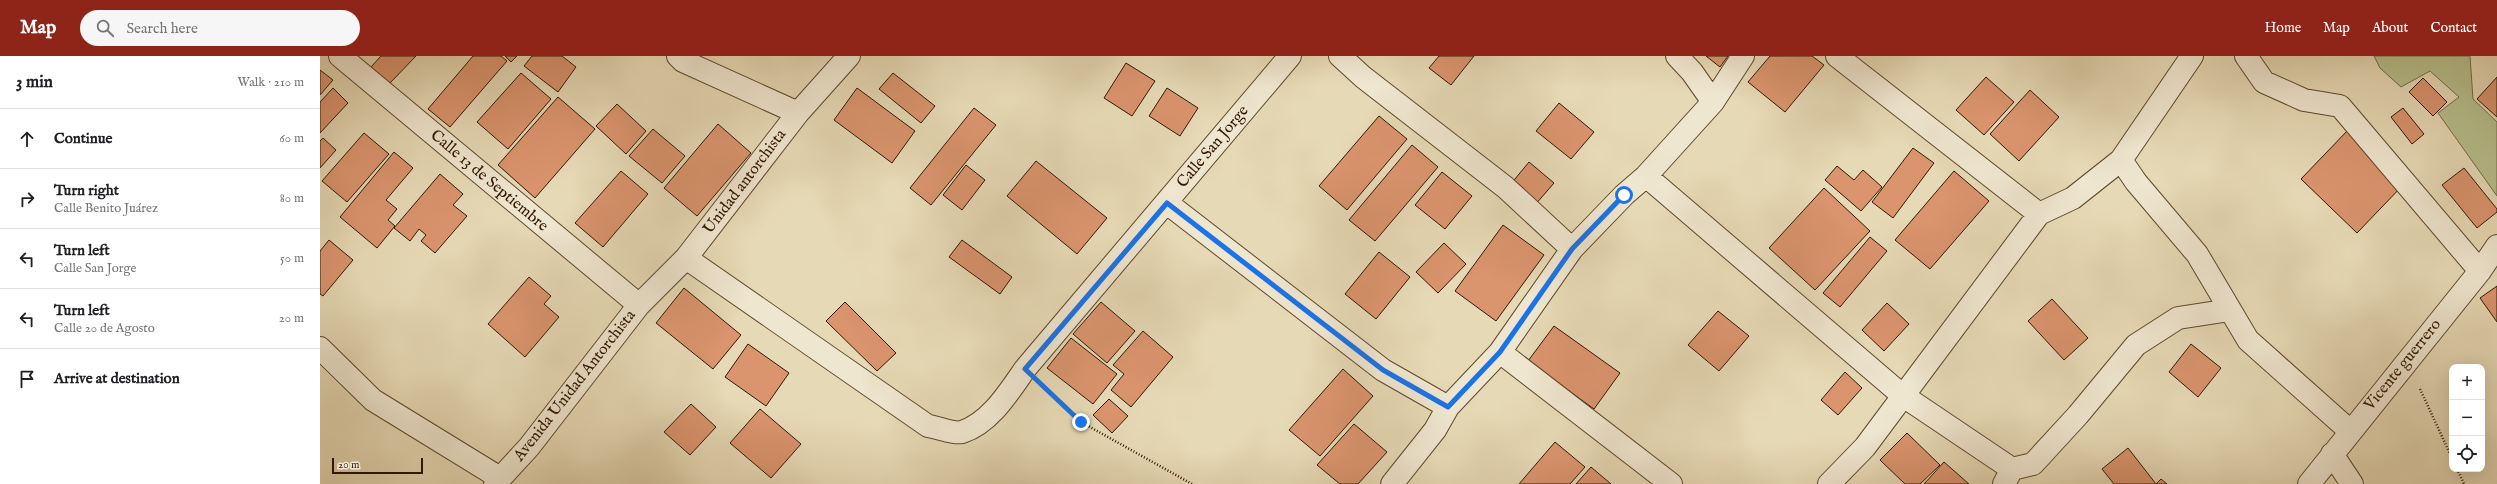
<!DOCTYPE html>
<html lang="en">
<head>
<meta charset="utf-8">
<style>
	:root { --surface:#fff; --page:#f6f6f6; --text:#202124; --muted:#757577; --line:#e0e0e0; --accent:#8f2418 }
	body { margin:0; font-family:"IM FELL English",serif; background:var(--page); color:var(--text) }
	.controls { position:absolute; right:12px; bottom:12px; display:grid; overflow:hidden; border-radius:8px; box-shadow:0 4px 16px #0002 }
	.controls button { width:36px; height:36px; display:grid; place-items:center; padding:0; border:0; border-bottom:1px solid var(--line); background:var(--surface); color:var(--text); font:20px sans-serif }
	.scale { position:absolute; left:12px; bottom:10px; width:91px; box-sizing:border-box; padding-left:4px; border:2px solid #311800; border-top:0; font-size:11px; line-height:14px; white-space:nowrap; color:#311800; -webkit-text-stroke:3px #efe6cf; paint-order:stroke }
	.stop { position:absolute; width:12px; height:12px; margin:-9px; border:3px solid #1a73e8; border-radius:50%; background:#fff }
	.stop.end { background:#1a73e8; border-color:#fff; box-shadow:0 1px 4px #0008 }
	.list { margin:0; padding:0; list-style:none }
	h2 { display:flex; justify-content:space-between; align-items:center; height:52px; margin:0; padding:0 16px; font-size:17px }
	h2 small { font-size:13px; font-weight:400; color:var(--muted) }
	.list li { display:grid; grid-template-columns:26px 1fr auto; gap:12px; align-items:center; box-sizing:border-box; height:60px; padding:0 16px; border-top:1px solid var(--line) }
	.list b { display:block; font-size:15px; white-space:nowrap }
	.list p { margin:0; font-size:13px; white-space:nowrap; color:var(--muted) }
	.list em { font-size:13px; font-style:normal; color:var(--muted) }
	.icon { flex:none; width:22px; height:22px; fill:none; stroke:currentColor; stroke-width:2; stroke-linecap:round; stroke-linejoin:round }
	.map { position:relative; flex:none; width:2177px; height:428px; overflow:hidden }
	header { display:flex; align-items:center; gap:24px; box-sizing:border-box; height:56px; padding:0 20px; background:var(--accent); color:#fff }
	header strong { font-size:19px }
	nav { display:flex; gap:22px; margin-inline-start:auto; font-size:14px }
	.search { width:280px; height:36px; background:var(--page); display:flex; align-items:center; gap:10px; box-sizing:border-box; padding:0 14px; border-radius:22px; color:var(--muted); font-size:15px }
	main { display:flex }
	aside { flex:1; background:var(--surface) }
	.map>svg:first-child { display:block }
</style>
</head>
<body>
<header>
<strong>Map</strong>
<div class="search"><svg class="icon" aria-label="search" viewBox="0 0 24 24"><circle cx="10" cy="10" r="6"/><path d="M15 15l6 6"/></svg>Search here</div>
<nav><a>Home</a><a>Map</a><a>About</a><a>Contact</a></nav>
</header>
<main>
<aside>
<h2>3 min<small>Walk · 210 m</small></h2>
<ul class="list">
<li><svg class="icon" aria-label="ahead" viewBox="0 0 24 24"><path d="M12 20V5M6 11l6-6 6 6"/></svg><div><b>Continue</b></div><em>60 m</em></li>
<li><svg class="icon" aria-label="right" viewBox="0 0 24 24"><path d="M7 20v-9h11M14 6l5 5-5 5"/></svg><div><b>Turn right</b><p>Calle Benito Juárez</p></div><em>80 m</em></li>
<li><svg class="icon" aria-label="left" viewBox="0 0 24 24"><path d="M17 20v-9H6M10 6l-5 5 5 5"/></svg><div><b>Turn left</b><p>Calle San Jorge</p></div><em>50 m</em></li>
<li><svg class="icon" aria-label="left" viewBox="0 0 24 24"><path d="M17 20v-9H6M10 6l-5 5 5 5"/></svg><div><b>Turn left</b><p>Calle 20 de Agosto</p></div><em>20 m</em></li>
<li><svg class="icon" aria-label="arrive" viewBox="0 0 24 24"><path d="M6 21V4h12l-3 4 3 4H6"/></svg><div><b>Arrive at destination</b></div></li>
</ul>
</aside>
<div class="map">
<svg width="2177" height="428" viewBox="0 0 2177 428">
	<rect width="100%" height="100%" fill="#e6d9b5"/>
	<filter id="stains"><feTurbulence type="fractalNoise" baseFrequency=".005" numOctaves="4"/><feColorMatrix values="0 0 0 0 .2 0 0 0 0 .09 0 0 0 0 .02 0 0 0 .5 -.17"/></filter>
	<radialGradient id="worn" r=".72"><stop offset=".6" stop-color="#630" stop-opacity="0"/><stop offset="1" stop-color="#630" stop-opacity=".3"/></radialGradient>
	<path fill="#b7bf8c" stroke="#746c46" d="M2054 0H2150L2153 43 2177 66V140L2118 57 2139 41 2110 15 2081 31 2060 12Z"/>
	<path fill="#da946e" stroke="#311800" d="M61 0H96L69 28 51 11Z
		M153 0H181L187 5 130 71 108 53Z
		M185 0H197L191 6Z
		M212 0H242L256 11 238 36 204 10Z
		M1119 0H1154L1131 29 1109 12Z
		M1386 0H1408L1400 11Z
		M1450 0H1492L1504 9 1465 56 1428 26Z
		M806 7 835 25 812 60 784 42Z
		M0 14 13 24 0 39Z
		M201 17 231 43 188 93 157 66Z
		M573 17 615 50 601 67 559 33Z
		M1666 21 1694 46 1664 79 1636 54Z
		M2177 21V61L2157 43Z
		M2103 22 2127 46 2113 60 2089 36Z
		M13 32 28 47 0 77V46Z
		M537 32 595 75 572 107 514 64Z
		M847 32 878 52 860 80 829 60Z
		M1710 34 1739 61 1699 105 1670 78Z
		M238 41 275 73 215 142 178 109Z
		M1239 47 1274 76 1251 103 1216 75Z
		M297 48 326 75 306 98 276 70Z
		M654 52 676 69 611 149 590 132Z
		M2083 52 2104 78 2092 88 2071 61Z
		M1059 60 1087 83 1027 154 999 130Z
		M398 68 431 97 377 160 344 132Z
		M333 73 365 100 342 127 309 100Z
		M2028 74 2084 128 2037 177 1981 123Z
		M44 77 69 98 27 146 2 125Z
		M3 82 16 94 0 112V85Z
		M1092 89 1118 111 1055 185 1029 164Z
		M1593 92 1614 107 1573 162 1552 146Z
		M74 96 93 112 66 144 77 153 68 164 75 170 57 192 20 161Z
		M716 105 787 162 757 198 687 140Z
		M1209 106 1234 127 1215 149 1190 129Z
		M646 109 665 124 642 154 623 139Z
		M1517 110 1534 124 1543 114 1562 131 1541 155 1505 124Z
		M2144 112 2177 153V156L2157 172 2122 129Z
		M301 115 328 138 283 191 255 167Z
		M1634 115 1669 145 1610 213 1575 184Z
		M1122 116 1152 140 1125 173 1095 149Z
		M120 118 143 138 133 149 147 160 115 197 101 185 106 179 99 173 90 185 74 172Z
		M1504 132 1550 175 1495 234 1449 192Z
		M1183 169 1224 199 1176 265 1135 235Z
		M1550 181 1567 195 1520 251 1503 237Z
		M9 184 33 204 3 240 0 238V195Z
		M642 184 692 221 680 238 629 201Z
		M1124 187 1146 208 1118 237 1096 216Z
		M1059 196 1090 221 1056 263 1025 238Z
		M209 221 231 240 224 248 239 261 205 301 168 268Z
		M2177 230V266L2160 242Z
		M364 232 421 279 393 313 336 267Z
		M1732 243 1768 282 1744 304 1708 265Z
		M525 246 576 297 557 315 506 265Z
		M781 246 815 275 787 307 753 278Z
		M1567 247 1589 268 1564 295 1542 274Z
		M1398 255 1429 280 1399 315 1368 289Z
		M1234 270 1300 317 1274 353 1208 305Z
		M823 275 853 301 811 351 791 334 804 318 793 309Z
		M751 282 797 318 773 348 727 312Z
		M428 288 469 317 446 350 405 321Z
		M1871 288 1901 312 1878 341 1849 316Z
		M1023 313 1053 340 1000 400 969 374Z
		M1525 316 1542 332 1518 359 1501 344Z
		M789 343 808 360 792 377 773 359Z
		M371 348 396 371 370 399 344 376Z
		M440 353 481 388 451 422 410 387Z
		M1034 368 1067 396 1038 428H1020L997 409Z
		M1587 377 1620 409 1600 428H1585L1560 404Z
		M1235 386 1265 411 1250 428H1199Z
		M1808 392 1836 428H1794L1782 413Z
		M1624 406 1649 428H1604Z
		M1271 411 1291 428H1256Z
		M1841 423 1847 428H1836Z"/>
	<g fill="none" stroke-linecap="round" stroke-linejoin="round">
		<g stroke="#5e482d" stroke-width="24">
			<path id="street" d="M20 0 319 249
				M358 0 363 5 478 57
				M1020 0 1043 21 1185 131 1252 193
				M1357 0 1372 16 1393 46
				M1517 0 1719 158
				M1926 0 1944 26 1984 44 2020 50 2160 215
				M1801 104 1816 126 1877 198 1928 284 2030 375
				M1326 120 1582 339 1692 413
				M847 147 1063 314 1128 351
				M366 202 608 370C617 371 634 378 642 376 670 367 689 336 705 313L970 0
				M0 292 53 344 180 422
				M1180 296 1351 428
				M2012 398 2032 428
				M175 428 209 391 319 249 366 202 478 57 529 0
				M1072 428 1115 374 1128 351 1180 296 1252 193 1304 139 1326 120 1393 46 1423 0
				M1509 428 1545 391 1719 158 1753 142 1801 104 1872 0
				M1684 428 1692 413 1713 408 1758 359 1816 289 1858 262 1910 254
				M1989 428 2160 215 2177 190"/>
		</g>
		<path stroke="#311800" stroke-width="2.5" stroke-dasharray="1 2" stroke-linecap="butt" d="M724 331 761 366 872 428
			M2100 333 2132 402
			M2137 413 2144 428"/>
		<use href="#street" stroke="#efe6cf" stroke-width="22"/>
	</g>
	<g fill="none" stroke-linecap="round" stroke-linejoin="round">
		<path stroke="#1a73e8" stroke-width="5" d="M761 366 705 313 847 147 1063 314 1128 351 1180 296 1252 193 1304 139"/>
	</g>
	<g text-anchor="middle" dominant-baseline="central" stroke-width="3" stroke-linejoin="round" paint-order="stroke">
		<g font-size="16" fill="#311800" stroke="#efe6cf">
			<text transform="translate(893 91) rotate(-50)">Calle San Jorge</text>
			<text transform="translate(169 125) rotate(40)">Calle 13 de Septiembre</text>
			<text transform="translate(425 126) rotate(-53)">Unidad antorchista</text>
			<text transform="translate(2083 309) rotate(-51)">Vicente guerrero</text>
			<text transform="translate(255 330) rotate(-52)">Avenida Unidad Antorchista</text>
		</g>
	</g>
	<rect width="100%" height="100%" filter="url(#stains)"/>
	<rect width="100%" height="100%" fill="url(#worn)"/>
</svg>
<div class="controls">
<button>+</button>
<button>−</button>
<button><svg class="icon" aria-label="locate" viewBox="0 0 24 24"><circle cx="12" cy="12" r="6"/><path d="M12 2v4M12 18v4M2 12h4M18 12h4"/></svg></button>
</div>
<div class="scale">20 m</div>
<div class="stop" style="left:1304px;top:139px"></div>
<div class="stop end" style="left:761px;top:366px"></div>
</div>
</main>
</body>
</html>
